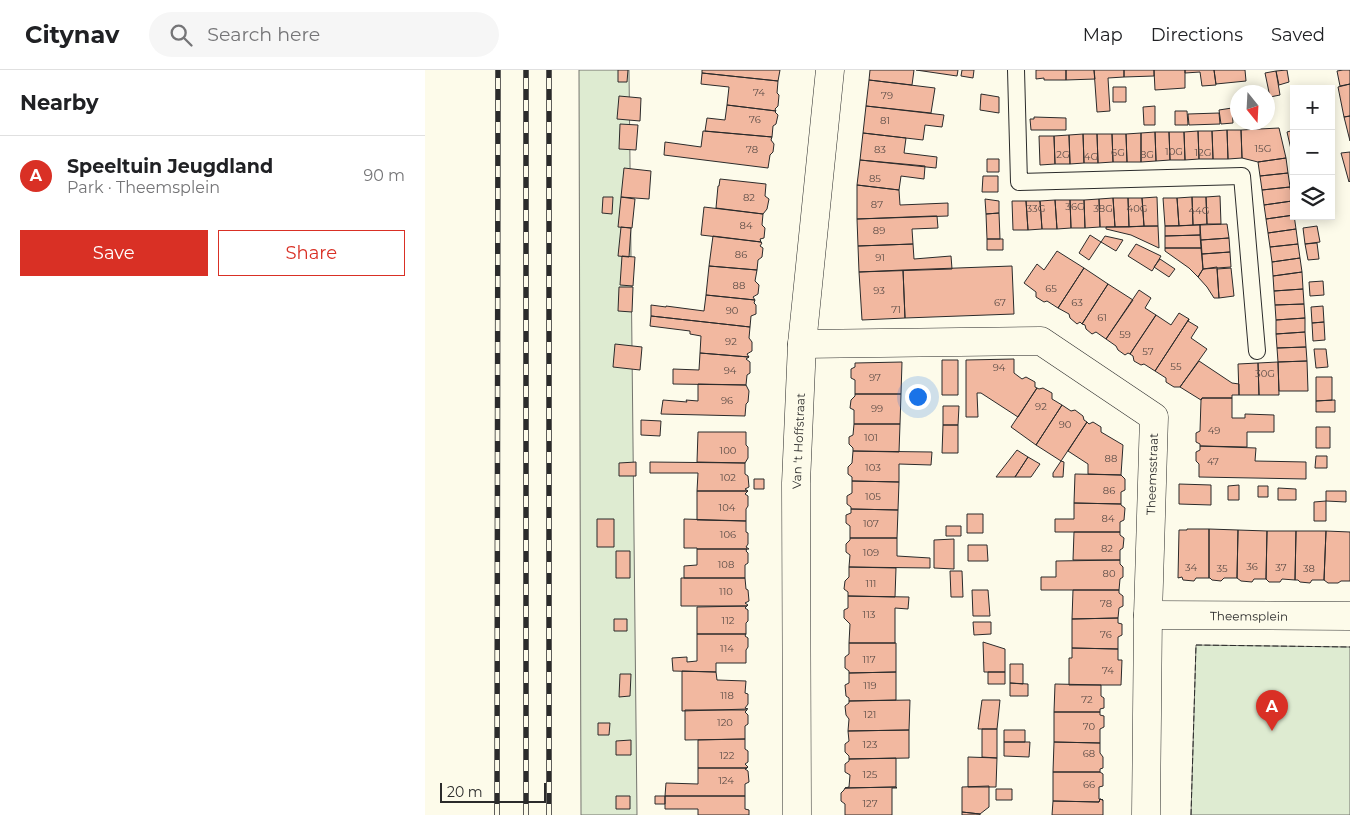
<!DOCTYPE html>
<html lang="en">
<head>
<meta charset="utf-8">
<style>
	:root { --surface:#fff; --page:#f6f6f6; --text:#202124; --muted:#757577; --line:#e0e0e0; --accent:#d93025 }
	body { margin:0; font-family:Montserrat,sans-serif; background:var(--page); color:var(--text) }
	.controls { position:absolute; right:15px; top:15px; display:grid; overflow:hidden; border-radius:0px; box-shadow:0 2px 12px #0003 }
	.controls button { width:45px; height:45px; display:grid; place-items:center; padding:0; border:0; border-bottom:1px solid var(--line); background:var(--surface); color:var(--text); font:25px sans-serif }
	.compass { position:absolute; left:805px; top:15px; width:45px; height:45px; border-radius:50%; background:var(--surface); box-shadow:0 2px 12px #0003; rotate:162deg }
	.scale { position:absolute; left:15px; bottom:12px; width:106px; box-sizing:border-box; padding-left:5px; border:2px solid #2b2b2b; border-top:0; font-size:14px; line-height:18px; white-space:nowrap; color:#2b2b2b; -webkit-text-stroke:4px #fdfbea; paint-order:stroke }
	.you { position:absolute; left:492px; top:326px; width:18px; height:18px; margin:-12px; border:4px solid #fff; border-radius:50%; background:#1a73e8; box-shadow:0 0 0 8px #1a73e833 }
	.badge { display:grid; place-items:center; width:32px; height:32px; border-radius:50%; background:var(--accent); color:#fff; font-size:16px; font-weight:700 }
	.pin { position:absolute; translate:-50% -41px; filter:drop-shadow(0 1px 2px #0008) }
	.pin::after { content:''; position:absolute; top:26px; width:18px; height:15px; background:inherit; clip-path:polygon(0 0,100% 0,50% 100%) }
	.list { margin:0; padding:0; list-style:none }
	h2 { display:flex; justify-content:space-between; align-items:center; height:65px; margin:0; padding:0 20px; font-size:21px }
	h2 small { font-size:16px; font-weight:400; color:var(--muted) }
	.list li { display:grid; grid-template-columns:32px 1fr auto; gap:15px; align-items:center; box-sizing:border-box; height:80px; padding:0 20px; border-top:1px solid var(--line) }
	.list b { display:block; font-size:19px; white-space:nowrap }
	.list p { margin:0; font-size:16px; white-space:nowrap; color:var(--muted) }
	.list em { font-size:16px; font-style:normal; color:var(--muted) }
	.actions { display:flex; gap:10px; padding:15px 20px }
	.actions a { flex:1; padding:11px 0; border:1px solid var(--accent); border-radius:0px; text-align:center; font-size:18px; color:var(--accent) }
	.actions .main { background:var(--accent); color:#fff }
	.icon { flex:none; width:28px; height:28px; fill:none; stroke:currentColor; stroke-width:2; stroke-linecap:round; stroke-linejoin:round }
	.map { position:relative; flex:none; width:925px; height:745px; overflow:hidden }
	header { display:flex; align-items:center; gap:30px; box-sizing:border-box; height:70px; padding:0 25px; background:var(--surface); border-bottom:1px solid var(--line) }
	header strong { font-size:24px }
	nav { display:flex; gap:28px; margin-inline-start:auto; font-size:18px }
	.search { width:350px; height:45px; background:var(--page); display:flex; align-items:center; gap:12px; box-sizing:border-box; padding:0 18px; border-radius:28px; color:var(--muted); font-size:19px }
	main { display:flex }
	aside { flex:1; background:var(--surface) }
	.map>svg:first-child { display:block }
</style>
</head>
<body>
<header>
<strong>Citynav</strong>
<div class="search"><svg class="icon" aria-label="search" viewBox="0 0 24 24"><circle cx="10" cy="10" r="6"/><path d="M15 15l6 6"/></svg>Search here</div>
<nav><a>Map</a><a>Directions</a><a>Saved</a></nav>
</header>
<main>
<aside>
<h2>Nearby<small></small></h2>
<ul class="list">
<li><span class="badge">A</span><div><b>Speeltuin Jeugdland</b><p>Park · Theemsplein</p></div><em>90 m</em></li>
</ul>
<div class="actions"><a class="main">Save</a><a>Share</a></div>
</aside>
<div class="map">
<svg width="925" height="745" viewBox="0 0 925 745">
	<rect width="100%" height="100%" fill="#fdfbea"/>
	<path fill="#deebd1" stroke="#74746e" d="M154 0H204L212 745H156Z
		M771 575 925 577V745H766Z"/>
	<path fill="#f2b8a0" stroke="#2b2b2b" d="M193 0H203L202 12H193Z
		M277 0H355L353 11 277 3Z
		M445 0H489L487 15 444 10Z
		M491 0H533L532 6Z
		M537 0H549L548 8 536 6Z
		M611 0H641V10H619V8L611 9Z
		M641 0H669L670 9 641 10Z
		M669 0H699V7L683 8 685 41 672 42Z
		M699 0H729V6L699 7Z
		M729 0H760V18L730 20Z
		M760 0H789L791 15 777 16 775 2 760 3Z
		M789 0H820L821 11 791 14Z
		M862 0 864 12 854 15 851 1Z
		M918 0H925V14L915 16 912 1Z
		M851 1 855 25 845 27 840 3Z
		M277 3 353 11 352 23 354 25 353 36 350 39 351 41 302 35 304 17 276 14Z
		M444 10 510 18 506 43 441 36Z
		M925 14V46L919 47 913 17Z
		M688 17H701V32H688Z
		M556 24 574 27V43L555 40Z
		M194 26 216 28 215 51 192 49Z
		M302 35 351 41 350 42 353 45 351 54 348 56 347 67 280 61 282 48 300 50Z
		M441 36 519 45 517 57 500 55 498 70 438 63Z
		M730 36V55H719L718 37Z
		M807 38 808 53 796 54 794 40Z
		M750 41H762L763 55H750Z
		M794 43 795 54 764 55 763 44Z
		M925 46V71L919 47Z
		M609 47 641 48V60H606L605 49H609Z
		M195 54 213 55 211 80 194 79Z
		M854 58 861 88 833 92 817 88 816 60Z
		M802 60 803 89H788L787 61Z
		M802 60H816L817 88 803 89Z
		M869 60V88H868L862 62Z
		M278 61 347 67 346 70 349 74 348 82 345 85 343 98 239 85 240 72 276 77Z
		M773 61H787L788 89H774Z
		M773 61 774 89 760 90 759 62Z
		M730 62 731 91 716 92V63Z
		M730 62H744L745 90 731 91Z
		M744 62H759L760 90H745Z
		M438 63 481 68 479 83 512 87 511 98 435 90Z
		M716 63V92H702L701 64Z
		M658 64H672L673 93H659Z
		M658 64 659 93 645 94 644 65Z
		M672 64H687L688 92 673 93Z
		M687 64H701L702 92H688Z
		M644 65 645 94H630L629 66Z
		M614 66H629L630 94 615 95Z
		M925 82V111L924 112 916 83Z
		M861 88 863 103 835 106 833 92Z
		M562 89H574V102H562Z
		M435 90 500 96 499 109 476 106 474 120 432 115Z
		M199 98 226 101 224 129 196 127Z
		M863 103 865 117 837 120 835 106Z
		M558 106H573V122H557Z
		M295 109 341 114 340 126 344 129 342 139 338 144 291 138 293 116H294Z
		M432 115 474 120 475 135 523 133V146L432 149Z
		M865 117 867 131 839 135 837 120Z
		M795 126 796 154H782L781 127Z
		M178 127H188L187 144 177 143Z
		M196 127 210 129 207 158 193 157Z
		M732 127 733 156H719L717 128Z
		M767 127 768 155 754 156 752 128Z
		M767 127H781L782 154 768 155Z
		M688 128H703L704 157H690Z
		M688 128 690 157H675L674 129Z
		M703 128H717L719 156 704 157Z
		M738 128H752L754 156H740Z
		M560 129 574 131V143L561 144Z
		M674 129 675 157 660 158 659 130Z
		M630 130 632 159H617L615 131Z
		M630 130H645L646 158 632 159Z
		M645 130H659L660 158H646Z
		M587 131H601L603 160H588Z
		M601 131H615L617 159 603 160Z
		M867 131 869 145 841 149 839 135Z
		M279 137 338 144 337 155 340 158 339 168 335 169 336 172 276 165Z
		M574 143 575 169H562L561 144Z
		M869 145 871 159 843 163 841 149Z
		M508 146H512L513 158 487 159 488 174 433 176 432 149Z
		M802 154 804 168 776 170 775 155Z
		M775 155V165L740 166V156Z
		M733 156 734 178 706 165 681 159V157Z
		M892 156 895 172 880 174 878 158Z
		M196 157 206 158 204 187 193 186Z
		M871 159 873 174 845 177 843 163Z
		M665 165 676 172 664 190 654 183Z
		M775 165 776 178H740V166Z
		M288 166 336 172 337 173 335 176 338 178 337 187 333 190 332 200 284 196Z
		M680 166 698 170 691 181 676 172Z
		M804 168 805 182 777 184 776 170Z
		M562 169H578V180H562Z
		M892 173 894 189 883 190 880 174Z
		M488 174 489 189 526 186 527 199 434 202 433 176Z
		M711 174 736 186 727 201 703 186Z
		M873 174 875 188 847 192 845 177Z
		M740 178H776L778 199 773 207 764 198 740 181Z
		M632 181 659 198 633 238 622 231 619 232 611 227V222L599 213 612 194 619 200Z
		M805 182 806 197 778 199 777 184Z
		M197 186 210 187 208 216 195 215Z
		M875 188 877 202 848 206 847 192Z
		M735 189 750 199 744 207 729 197Z
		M284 196 332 200 330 211 334 215 333 224 328 227 330 230 281 225Z
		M587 196 589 244 480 248 478 200Z
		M792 197 794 228H789L782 217 773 207 778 199Z
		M659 198 683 214 657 254 655 252 652 254 645 248 644 244 633 238Z
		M806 198 809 226 794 228 792 199Z
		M478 200 480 248 437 250 434 202Z
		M877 202 878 219 849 221 848 206Z
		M898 211 899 225 885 226 884 212Z
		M683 214 708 230 681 269 671 262 667 264 661 259 660 255 657 254Z
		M194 217H208L207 242 193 241Z
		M878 219 879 234 850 235 849 221Z
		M714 220 726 228 720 238 731 245 705 284 703 283 700 285 693 280 691 276 681 269Z
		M281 225 330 230 329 233 331 235V244L326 246 325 257 226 246V235L241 237V236L279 241Z
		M879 234 880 248 851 250 850 235Z
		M898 236 899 252 887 253 886 237Z
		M754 243 764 249 730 301 719 294 716 295 709 291 708 286 705 284 731 245 746 255Z
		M226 246 325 257 324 268 327 272V281L322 284 324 287 275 283 276 266 265 264V261L225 256Z
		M880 248V262L851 264V250Z
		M764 249 763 251 773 257 766 268 782 279 755 317H749L741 312V308L730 301Z
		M899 252 900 270 888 271 887 253Z
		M880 262 881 277 852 278 851 264Z
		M190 274 217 277 215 300 188 297Z
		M881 277 882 291 853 292 852 278Z
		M889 279H901L903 297 891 298Z
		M275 283 324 287 321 289 325 292V303L322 305 321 315 248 314V299L274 300Z
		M589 289V303L597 309 601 307 610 312V317L612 318 593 347 556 323H552L553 347H541V290Z
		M517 290H533V325H517Z
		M774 291 807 313 814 314V325H807V328H777L776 330 755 317Z
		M882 291 883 321H854L853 292Z
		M477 292 476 324H430V310L426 308V299L430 297V293Z
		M853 292 854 325H834L833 293Z
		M833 293 834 325H814L813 294Z
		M891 307H907V330L891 331Z
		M273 314 321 315 324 321 323 332 321 334 320 346 236 344 238 330 262 332 261 330 273 331Z
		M612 318 614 319 618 318 627 323V329L637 335 611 375 586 357Z
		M430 324H476L475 354H429V340L425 338 426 330 430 326Z
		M777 328H807V348H820V344L849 345V362H822V377L775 376V374L771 372V363L775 361 776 330Z
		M910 330V342H891V331Z
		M637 335 646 341 650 340 658 346 659 350 662 352 636 391 611 375Z
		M518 336H534L533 355H518Z
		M216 350 236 351 235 366 216 365Z
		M662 352 664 354 668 352 676 357V362L698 375 696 405 663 404V394L643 381Z
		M429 354H475L474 382 428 381V378L424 374V367L428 365Z
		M518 355H533V383H517Z
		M891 357H905V378H891Z
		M273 362H321V375L323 377V388L320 393 272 392Z
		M775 376 831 378 830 391 881 392V409L774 407V394L771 391V382L775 380Z
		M592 380 603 387 590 407H571Z
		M428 381 507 382 506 395 474 394V412L427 411V407L423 404V397L427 393Z
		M891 386H902V398H890Z
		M603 387 615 394 606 407H590Z
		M636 391 639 392 638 407H628V403Z
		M211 392V406H194V393Z
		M225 392 320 393V404L323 406 324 417 320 419 323 421H272L273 403H225Z
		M650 404 696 405 700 409V420L696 422V434L649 433Z
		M329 409H339V419H329Z
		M427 411 474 412 473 440 426 439V437L422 434V426L427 423Z
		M754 414 786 415V435L754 434Z
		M814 415V430H803V416Z
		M833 416H843V427H833Z
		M853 418 871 419V430H853Z
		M272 421H323L320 424 323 426V436L321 439V451L272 450Z
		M901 421H921V432L901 431Z
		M901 431V451H889V432Z
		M649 433 696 434V435L700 438 699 450 695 452V462H630V449H649Z
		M426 439 473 440 472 468H425V456L421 453V445L426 443Z
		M542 444H558V463H542Z
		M172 449H189V477H172Z
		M259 449 321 451V462L323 463V474L321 477 324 479H272V478H259Z
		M521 456H536V466H521Z
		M762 459H784V508H771L769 511 758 510 757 507 753 508 754 460H762Z
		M784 459 813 460 812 508H799L796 511 787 510 785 508H784Z
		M813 460 842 461 841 509H829L827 512 816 511 812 508Z
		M842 461H871L870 510 857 509 855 512H844L841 509Z
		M871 461H901L899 510H887L885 513 875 512 873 510H870Z
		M901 461 925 462V511H916L913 513H903L899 510Z
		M649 462H695V465L699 468 698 478 695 480V490H648Z
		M425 468H472V486L505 488V498L424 497 425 485 421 482V474L425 470Z
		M529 469V499L509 498V470Z
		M543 475H562L563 491H543Z
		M272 479H322L321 481 323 483V493L320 495V508H259V496L272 495Z
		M191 481H205V508H191Z
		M695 490V494L698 497V507L695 509 694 520H616V507H631V491Z
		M424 497 471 498 470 527 423 526V522L419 519 420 511 424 507Z
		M525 501H537L538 527H526Z
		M256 508H320L321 519 323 520 324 531 320 533 323 535 322 536H256Z
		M547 520H563L565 546H548Z
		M648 520H694V523L698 526V536L694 538 693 548 647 549Z
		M423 526 484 527 483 539 470 538V573H424L425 554 419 548V540L423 538Z
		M322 536 320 538 323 540V551L321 553V564H272V537Z
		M693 548V553L697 554V565L693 567V579L647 578V549Z
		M189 549H202V561H189Z
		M548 552H566V564L549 565Z
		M272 564H321L320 566 323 568V577L321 580V593H291V602L248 601 247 588 262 587V592L272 591Z
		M558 572 580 579V602H559Z
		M424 573H471V602L424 603V601L420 598V587L424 584Z
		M647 578 693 579V590H697L696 615H644V588H647Z
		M585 594H598V614L585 613Z
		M257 601 291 602 292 610 321 611 320 623 323 624V634L320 638 323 639 257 641Z
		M471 602V630L424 631V628L421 626 420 615 424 613V603Z
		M563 602H580V614H563Z
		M195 604H206L205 626 194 627Z
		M585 613 603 614V626H585Z
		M630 614 676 615V626L679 628V638L675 639V642H629Z
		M485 630 484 660 423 661 424 649 421 645 420 636 424 633V631Z
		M557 630H575L572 659H553Z
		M260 640H322L320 642 323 645V654L320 656V669L260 670Z
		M629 642H675V645L679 646V657L675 659V673L629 672Z
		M173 653H185L184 665H173Z
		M557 659H572V688L557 687Z
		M484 660V688L424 689V686L420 682V674L424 671 423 661Z
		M579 660H600V672H579Z
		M320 669V679L323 681V692L320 694 323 697 322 698H273V670Z
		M206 670V685H191V671Z
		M579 672H605L604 687 579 686Z
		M629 672 675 673V683L678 687V698L675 699V702H628Z
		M543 687 572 688 571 717H543Z
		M471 688V717L420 718 424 717 425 705 420 702V694L424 691V689Z
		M273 698H322L320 699 323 701 324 712 320 714V726H240L241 713 273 714Z
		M628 702H675L678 704V716L674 717V729L678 730 675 729 674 732 628 731Z
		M564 716V737L555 744 537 742V717Z
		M471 717 472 718H467V745H420V734L416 731V723L419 720 420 718Z
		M571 719H587V730H571Z
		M191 726H205V739H191Z
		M230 726H240V734H230Z
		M240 726H320V739L324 740V745H273V739H240Z
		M675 729 678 730V745H627L628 731 674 732Z
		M537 742 555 744V745H537Z"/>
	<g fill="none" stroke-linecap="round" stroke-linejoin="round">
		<g stroke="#2b2b2b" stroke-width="18">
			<path id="lane" d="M591 0 594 112 817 106 832 281"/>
		</g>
		<g stroke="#2b2b2b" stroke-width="29">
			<g id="street">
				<path d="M377 274 616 271 729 347 723 545 721 745"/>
				<path id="s1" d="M723 545 925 546"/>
				<path id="s2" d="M372 745 371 413 377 274 405 0"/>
			</g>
		</g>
		<use href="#lane" stroke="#fdfbea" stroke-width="16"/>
		<use href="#street" stroke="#fdfbea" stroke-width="28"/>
		<g stroke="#2b2b2b" stroke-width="5.5">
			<path id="rail" d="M72 745 73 0
				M101 745V0
				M124 745V0"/>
		</g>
		<use href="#rail" stroke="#fdfbea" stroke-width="4" stroke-dasharray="11" stroke-linecap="butt"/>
		<path stroke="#2b2b2b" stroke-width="1" stroke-dasharray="6 2.5" stroke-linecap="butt" d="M766 745 771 575 925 577"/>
	</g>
	<g text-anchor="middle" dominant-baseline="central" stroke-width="4" stroke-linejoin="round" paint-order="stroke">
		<g font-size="10" fill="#5d4e48">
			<text x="334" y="22">74</text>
			<text x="462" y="25">79</text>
			<text x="330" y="49">76</text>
			<text x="460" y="50">81</text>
			<text x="838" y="78">15G</text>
			<text x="327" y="79">78</text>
			<text x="455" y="79">83</text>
			<text x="749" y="81">10G</text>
			<text x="693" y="82">6G</text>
			<text x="778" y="82">12G</text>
			<text x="638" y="84">2G</text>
			<text x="722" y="84">8G</text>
			<text x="666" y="86">4G</text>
			<text x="450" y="108">85</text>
			<text x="324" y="127">82</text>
			<text x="452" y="134">87</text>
			<text x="650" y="136">36G</text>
			<text x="611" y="138">33G</text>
			<text x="678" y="138">38G</text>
			<text x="712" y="138">40G</text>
			<text x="774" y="140">44G</text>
			<text x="321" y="155">84</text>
			<text x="454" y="160">89</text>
			<text x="316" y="184">86</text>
			<text x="455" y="187">91</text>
			<text x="314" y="215">88</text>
			<text x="626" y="218">65</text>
			<text x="454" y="220">93</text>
			<text x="575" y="232">67</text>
			<text x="652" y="232">63</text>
			<text x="471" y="239">71</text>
			<text x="307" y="240">90</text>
			<text x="677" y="247">61</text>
			<text x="700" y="264">59</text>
			<text x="306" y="271">92</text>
			<text x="723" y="281">57</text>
			<text x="751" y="296">55</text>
			<text x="574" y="297">94</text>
			<text x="305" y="300">94</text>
			<text x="840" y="303">30G</text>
			<text x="450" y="307">97</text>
			<text x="302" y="330">96</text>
			<text x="616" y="336">92</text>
			<text x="452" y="338">99</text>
			<text x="640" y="354">90</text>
			<text x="789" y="360">49</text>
			<text x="446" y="367">101</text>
			<text x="303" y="380">100</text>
			<text x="686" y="388">88</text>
			<text x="788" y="391">47</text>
			<text x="448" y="397">103</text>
			<text x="303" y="407">102</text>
			<text x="684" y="420">86</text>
			<text x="448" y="426">105</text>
			<text x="302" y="437">104</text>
			<text x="683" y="448">84</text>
			<text x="446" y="453">107</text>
			<text x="303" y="464">106</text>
			<text x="682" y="478">82</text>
			<text x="446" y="482">109</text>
			<text x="301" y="494">108</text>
			<text x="827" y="496">36</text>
			<text x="766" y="497">34</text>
			<text x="856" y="497">37</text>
			<text x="797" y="498">35</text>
			<text x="884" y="498">38</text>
			<text x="684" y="503">80</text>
			<text x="446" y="513">111</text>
			<text x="301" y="521">110</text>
			<text x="681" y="533">78</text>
			<text x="444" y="544">113</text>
			<text x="303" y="550">112</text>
			<text x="681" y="564">76</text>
			<text x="302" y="578">114</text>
			<text x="444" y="589">117</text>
			<text x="683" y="600">74</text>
			<text x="445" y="615">119</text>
			<text x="302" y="625">118</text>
			<text x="662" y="629">72</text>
			<text x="445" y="644">121</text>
			<text x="300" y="652">120</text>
			<text x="664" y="656">70</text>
			<text x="445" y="674">123</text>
			<text x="664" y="683">68</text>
			<text x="302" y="685">122</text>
			<text x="445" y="704">125</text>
			<text x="301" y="710">124</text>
			<text x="664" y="714">66</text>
			<text x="445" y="733">127</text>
		</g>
		<g font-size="12" fill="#2b2b2b" stroke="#fdfbea">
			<text stroke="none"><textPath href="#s2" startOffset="374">Van 't Hoffstraat</textPath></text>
			<text transform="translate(727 404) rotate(-88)">Theemsstraat</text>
			<text stroke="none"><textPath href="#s1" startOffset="101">Theemsplein</textPath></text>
		</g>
	</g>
</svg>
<div class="controls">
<button>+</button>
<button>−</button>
<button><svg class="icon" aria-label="layers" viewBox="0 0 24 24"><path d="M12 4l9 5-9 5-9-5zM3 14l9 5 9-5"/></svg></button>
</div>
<svg class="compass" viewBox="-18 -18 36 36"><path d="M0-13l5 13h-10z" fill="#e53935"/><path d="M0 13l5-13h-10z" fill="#757577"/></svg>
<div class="scale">20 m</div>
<div class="you"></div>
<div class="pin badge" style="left:847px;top:661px">A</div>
</div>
</main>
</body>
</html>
